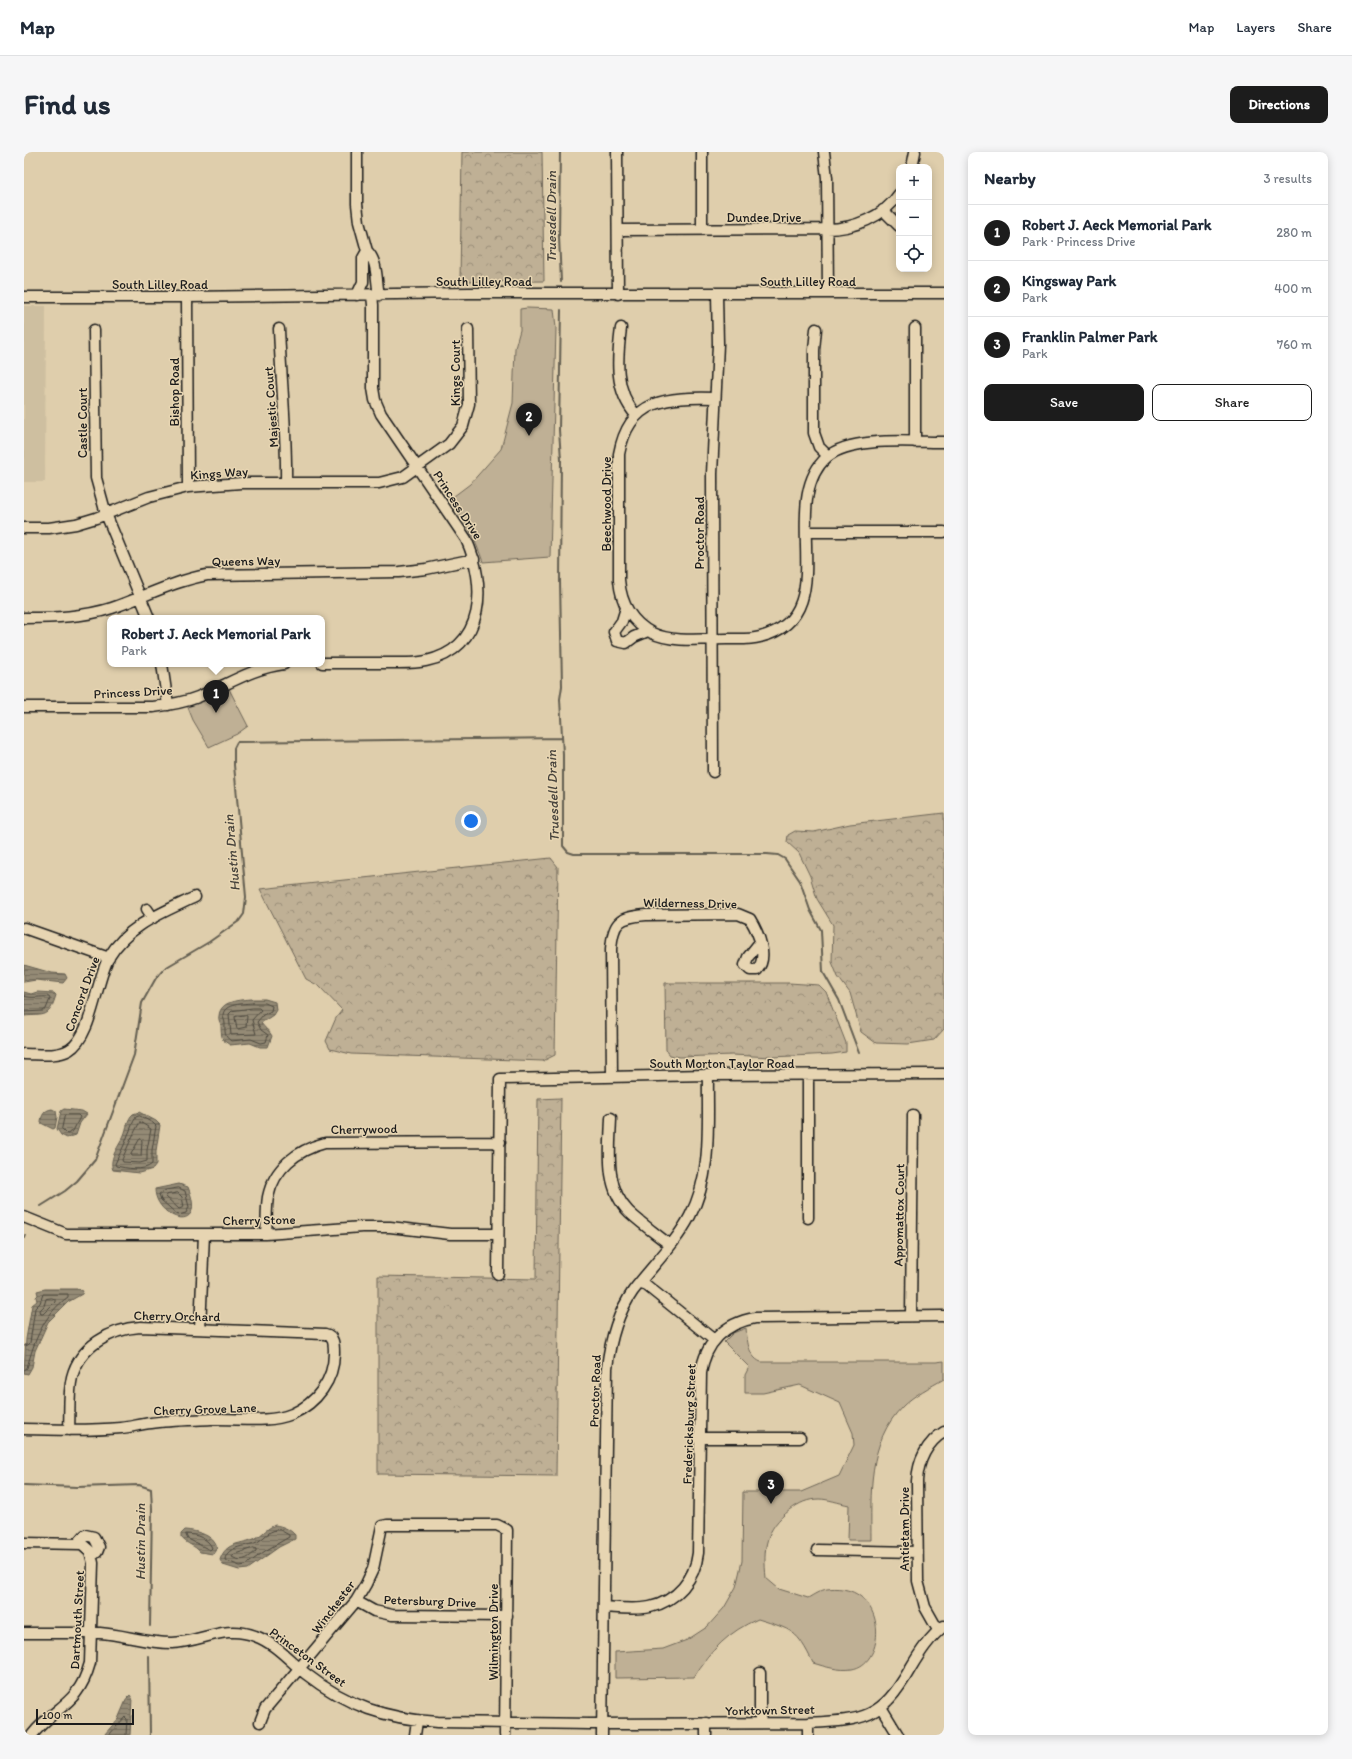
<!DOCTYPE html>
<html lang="en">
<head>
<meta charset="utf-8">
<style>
	:root { --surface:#fff; --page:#f6f6f7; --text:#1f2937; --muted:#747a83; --line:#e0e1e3; --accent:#1c1c1c }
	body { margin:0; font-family:Itim,sans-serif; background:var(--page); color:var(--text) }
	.controls { position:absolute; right:12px; top:12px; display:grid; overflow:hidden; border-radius:8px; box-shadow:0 2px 10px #0003 }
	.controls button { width:36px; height:36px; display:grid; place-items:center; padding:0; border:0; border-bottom:1px solid var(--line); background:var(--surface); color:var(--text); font:20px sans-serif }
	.scale { position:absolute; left:12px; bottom:10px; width:98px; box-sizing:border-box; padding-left:4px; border:2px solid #1c1c1c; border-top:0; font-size:11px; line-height:14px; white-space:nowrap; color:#1c1c1c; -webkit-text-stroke:3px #e7d5b2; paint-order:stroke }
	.you { position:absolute; left:447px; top:669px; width:14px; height:14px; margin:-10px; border:3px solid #fff; border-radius:50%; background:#1a73e8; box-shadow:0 0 0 6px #1a73e833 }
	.badge { display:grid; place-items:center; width:26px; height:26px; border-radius:50%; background:var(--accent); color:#fff; font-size:13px; font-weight:700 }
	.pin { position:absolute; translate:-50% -33px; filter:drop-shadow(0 1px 2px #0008) }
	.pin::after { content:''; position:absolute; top:21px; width:14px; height:12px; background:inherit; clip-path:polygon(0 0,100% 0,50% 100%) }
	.popup { position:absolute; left:83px; top:463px; width:218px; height:52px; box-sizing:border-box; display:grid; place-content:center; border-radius:8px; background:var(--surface); filter:drop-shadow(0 1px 3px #0005); font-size:13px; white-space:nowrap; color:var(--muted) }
	.popup b { font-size:15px; color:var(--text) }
	.popup::after { content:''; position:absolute; left:50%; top:100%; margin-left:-8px; border:8px solid transparent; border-top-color:var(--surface) }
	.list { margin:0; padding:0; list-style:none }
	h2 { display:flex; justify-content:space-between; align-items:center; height:52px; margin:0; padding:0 16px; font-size:17px }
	h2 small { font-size:13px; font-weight:400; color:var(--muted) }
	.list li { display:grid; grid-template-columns:26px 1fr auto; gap:12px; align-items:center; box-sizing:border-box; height:56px; padding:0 16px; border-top:1px solid var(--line) }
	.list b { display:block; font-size:15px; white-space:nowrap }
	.list p { margin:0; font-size:13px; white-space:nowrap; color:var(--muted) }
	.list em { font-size:13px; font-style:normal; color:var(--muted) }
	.actions { display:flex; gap:8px; padding:12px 16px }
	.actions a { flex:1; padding:9px 0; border:1px solid var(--accent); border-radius:8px; text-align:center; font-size:14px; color:var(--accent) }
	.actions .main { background:var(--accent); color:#fff }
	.icon { flex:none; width:22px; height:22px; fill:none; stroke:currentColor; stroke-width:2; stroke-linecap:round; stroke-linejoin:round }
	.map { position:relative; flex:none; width:920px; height:1583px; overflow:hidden; border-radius:8px }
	header { display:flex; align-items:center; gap:24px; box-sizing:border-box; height:56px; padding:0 20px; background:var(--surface); border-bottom:1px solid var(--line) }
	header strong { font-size:19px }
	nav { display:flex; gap:22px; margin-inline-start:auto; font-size:14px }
	.intro { display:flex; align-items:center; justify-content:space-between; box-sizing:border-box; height:96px; padding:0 24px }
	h1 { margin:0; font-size:28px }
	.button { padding:10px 18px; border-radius:8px; background:var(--accent); color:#fff; font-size:14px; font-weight:700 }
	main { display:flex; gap:24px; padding:0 24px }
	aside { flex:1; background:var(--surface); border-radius:8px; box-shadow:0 2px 10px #0003 }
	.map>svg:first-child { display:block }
</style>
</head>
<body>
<header>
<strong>Map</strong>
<nav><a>Map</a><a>Layers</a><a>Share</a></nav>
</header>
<div class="intro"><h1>Find us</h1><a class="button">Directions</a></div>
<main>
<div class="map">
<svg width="920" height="1583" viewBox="0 0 920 1583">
	<defs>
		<pattern id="forest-crowns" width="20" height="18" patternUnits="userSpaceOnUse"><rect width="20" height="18" fill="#bfb095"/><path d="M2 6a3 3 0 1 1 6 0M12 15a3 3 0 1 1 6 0" fill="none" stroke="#9a8e79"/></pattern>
		<pattern id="water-rules" width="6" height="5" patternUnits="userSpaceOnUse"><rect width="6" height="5" fill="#948a74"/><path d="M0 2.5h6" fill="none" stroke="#78705e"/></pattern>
	</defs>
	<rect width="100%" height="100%" fill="#dfceac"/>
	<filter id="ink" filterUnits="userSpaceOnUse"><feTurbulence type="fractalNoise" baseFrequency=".025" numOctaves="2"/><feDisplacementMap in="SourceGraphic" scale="8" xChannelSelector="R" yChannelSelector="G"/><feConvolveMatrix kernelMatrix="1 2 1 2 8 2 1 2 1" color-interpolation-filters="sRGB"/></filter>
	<g filter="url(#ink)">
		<path fill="#cebfa0" d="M0 154H22L21 330H0Z"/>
		<path fill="url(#forest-crowns)" stroke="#6e6658" d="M438 0H518L520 129 436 130Z
			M920 661V877L910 888 884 892 852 891 837 880 826 841 814 825 808 810 809 773 793 747 786 724 775 701 763 690 764 683 771 679 790 680 826 672Z
			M527 706 534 715 531 903 519 909 327 902 306 897 302 889 312 866 318 858 295 834 282 827 236 737Z
			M641 831H765L795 833 802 840 822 891V900L808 902 748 905 708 903 656 905 646 903 642 898Z
			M537 946 532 1324 354 1322V1124L512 1127 514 947Z"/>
		<path fill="#bfb095" stroke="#6e6658" d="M503 156 530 157 532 176 526 405 459 410C451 386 440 367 426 347L446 332 477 297 489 251 491 196 496 178V157Z
			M204 535 224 574 213 582 185 595 169 568 163 553Z
			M722 1176C723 1187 724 1205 737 1210H912L920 1209V1227C906 1235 890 1243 879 1254 843 1290 847 1342 847 1388H824L825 1353C815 1351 804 1347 795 1347 784 1347 775 1351 766 1358 741 1377 739 1396 742 1426L755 1437 784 1446C789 1443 797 1438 803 1437 863 1429 865 1511 828 1517 815 1519 802 1515 789 1511 773 1478 769 1478 734 1467 705 1479 686 1499 670 1525L591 1526V1500L639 1497 663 1488 683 1475 700 1456 712 1435 718 1409 719 1340H777L815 1324 830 1293 829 1281 816 1251 776 1233 739 1241H721V1223L725 1215 700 1190 709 1181Z"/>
		<path fill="url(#water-rules)" stroke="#645e51" d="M0 813 28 821 41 822 43 826 39 831 12 828 0 830Z
			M0 840 7 842 13 840 30 841 32 843C25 867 21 862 0 864Z
			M228 847H241L251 850 252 858 249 863 237 871C240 876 245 878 248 884L244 895H236L226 891 206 893 199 888C197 883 197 878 197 873 196 870 194 867 195 864 196 848 217 848 228 847Z
			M28 957 32 959 33 965 31 976 29 977 17 971C17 964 20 958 28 957Z
			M40 957 58 959 63 962 56 971 52 983 43 986 37 983 33 977 37 959Z
			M115 960 132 969 136 973 132 999V1013L129 1017 115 1021 89 1018C84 1006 96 993 100 983 103 976 103 967 109 962 111 961 113 961 115 960Z
			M155 1032 164 1035C184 1084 131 1067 131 1037Z
			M21 1137H54L59 1139 58 1142 44 1150 24 1170 11 1199 8 1215 4 1222 0 1221 2 1187 8 1153 13 1149 12 1145 14 1143 13 1139Z
			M251 1373C258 1374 266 1377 271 1383V1387L255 1395 224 1417 215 1418 199 1413 196 1408C202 1389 217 1393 232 1386 239 1382 243 1376 251 1373Z
			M161 1378C173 1379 190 1383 193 1396L189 1402 176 1400C171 1393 163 1393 157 1385V1382Z
			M106 1543 108 1546 106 1583H80L94 1567 103 1546Z"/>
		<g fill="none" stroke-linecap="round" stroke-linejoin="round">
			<path stroke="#4c483f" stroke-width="1" d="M0 844C8 847 16 844 25 845L26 847 22 857 19 859 0 860
				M229 851H241L248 854 247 859 239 863 233 870 237 878 244 883 242 890 237 891 227 887 207 889C200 884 201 880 201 872 201 869 199 866 199 863 200 851 220 852 229 851Z
				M229 856H235L237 858 228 868 232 882 207 883 205 862 208 859Z
				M221 863 223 864 222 875 213 877 211 865Z
				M41 963H54L56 965 49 979 43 982 38 977Z
				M116 964 129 971 132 974 128 998V1012C120 1020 102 1016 92 1014L91 1012C95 1002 101 993 104 983 107 977 108 971 112 965Z
				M116 970 127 977 123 998V1009L116 1011 99 1010 98 1008C100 1002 114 972 116 970Z
				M117 987 118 989 117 1004H108L107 1002 115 988Z
				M155 1036 161 1039 165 1055 162 1061 154 1063 137 1048 135 1042 142 1038Z
				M154 1041 158 1045 160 1055 155 1057 142 1045 143 1043Z
				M28 1146 31 1147V1150L19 1162H17L16 1158 20 1154 22 1147Z
				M0 1194 4 1193 6 1191 11 1156 16 1151 19 1142H44V1145C20 1162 10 1189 3 1216L0 1218
				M251 1378H256L265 1383V1385L241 1399 222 1413 216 1414 201 1408C202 1393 225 1395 235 1389 241 1385 244 1380 251 1378Z
				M162 1382C172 1382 185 1387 188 1396L186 1398 164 1387Z
				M230 1396 232 1397V1399C224 1406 219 1411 208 1405L209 1403Z
				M85 1583 101 1565 103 1567 102 1583"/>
			<path stroke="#645e51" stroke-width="2" d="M536 0 535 84 537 130
				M537 158 535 278 537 307 536 429 538 534 536 547 539 602V694L544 700 550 702H743L754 703 761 707 776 729 786 758 797 778 799 820 815 848 835 901
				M17 1054 41 1039 53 1029 71 1008 110 903 118 851 132 826 141 816 185 790 215 769 220 762 222 745 210 613V596L213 590 538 586
				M0 1086 1 1083
				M0 1333 53 1335 115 1333 127 1337 128 1357 126 1474
				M125 1504 126 1583"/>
			<g stroke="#1c1c1c" stroke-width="13">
				<path id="minor" d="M333 0V52L335 70 343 99
					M593 0 594 142
					M800 0 803 26 804 141
					M888 15 891 0
					M859 58 875 74
					M594 78 803 77C829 77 860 65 875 42
					M678 78V0
					M333 143 339 130V106L343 99C354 109 352 129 355 143
					M0 145H163L445 141H920
					M163 145 164 335
					M597 176C593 207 590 238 612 263
					M891 176V290
					M255 177C257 228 263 279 262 331
					M792 177 790 198V281L795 295 804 304
					M70 178 72 326 82 362 125 466
					M691 246C644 245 605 246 595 302V428C597 451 607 470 628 481 648 491 681 487 703 487 714 487 725 488 736 485 822 464 751 351 803 305 827 284 888 290 920 290
					M0 376H25L52 372 72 366 125 345 164 335 217 331H355L379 325 425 292 439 274 445 252 444 177
					M782 380H920
					M602 456 598 469 590 480 593 489 602 491 610 485 624 479
					M0 466C30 466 60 465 88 456 120 445 150 429 183 423L375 420 402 417 450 407
					M298 511C319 511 341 511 362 511 375 511 389 512 402 509 462 496 463 433 442 387L357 262 351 248 349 236V153L348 143
					M138 512 144 553
					M0 555H129C145 553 159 551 174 545 203 533 228 516 260 512
					M689 620 688 322 694 192 693 142
					M123 757 129 766
					M0 776 85 806
					M0 902C14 902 32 905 45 898 68 885 72 828 85 805 104 773 140 760 171 745
					M588 925 587 797C589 770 595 765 622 763L714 762 726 767C734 780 745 805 733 818H726L721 813 724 805 736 790
					M587 966C586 998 580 1035 605 1060 618 1072 632 1082 646 1093
					M0 1065 42 1082H242L338 1075H366L426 1082H474
					M784 1066V923
					M242 1082C243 1070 242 1057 244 1045 250 1016 273 998 301 991L476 990
					M474 1122 476 927 684 923 920 922
					M617 1129 690 1188
					M887 1164 889 963
					M176 1177 180 1082
					M0 1277C32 1278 65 1279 97 1276 107 1275 117 1272 127 1271 146 1268 167 1268 187 1267 214 1266 243 1272 268 1262 293 1251 310 1228 310 1201 310 1192 310 1184 301 1182L116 1175C87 1177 56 1194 48 1225 44 1242 46 1260 45 1278
					M676 1286H776
					M0 1391 58 1392 66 1399 69 1411 66 1511C54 1554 32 1553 8 1583
					M54 1391 61 1383 70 1385 75 1395 73 1400 68 1404
					M793 1398 893 1400
					M332 1449 350 1459 368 1463 483 1464
					M580 1455C595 1456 612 1458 626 1455 653 1449 671 1427 674 1401L677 1221C681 1191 701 1171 731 1166L920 1164
					M914 1478 901 1455 894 1429 893 1329C894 1309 903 1290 920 1280
					M0 1481H76C102 1483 121 1491 148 1491 178 1490 201 1472 231 1484 251 1491 266 1509 282 1522 323 1554 363 1567 414 1570L566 1572 784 1571C839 1568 857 1568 886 1517 896 1500 905 1486 920 1474
					M736 1521V1571
					M857 1555 874 1583
					M236 1570 241 1557 332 1449 342 1432 349 1417 358 1374 363 1373H473L483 1378 481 1583
					M682 1571V1583
					M784 1571V1583
					M391 1583 393 1569
					M578 1583 583 1216C586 1189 593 1162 609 1139 628 1114 652 1091 666 1064 689 1021 683 970 684 923"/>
			</g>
			<use href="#minor" stroke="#e7d5b2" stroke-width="10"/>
		</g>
	</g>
	<g text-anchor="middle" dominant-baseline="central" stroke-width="3" stroke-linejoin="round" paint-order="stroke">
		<g font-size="13" fill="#1c1c1c" stroke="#e7d5b2">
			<text x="740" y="65">Dundee Drive</text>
			<text x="460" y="129">South Lilley Road</text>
			<text x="784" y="129">South Lilley Road</text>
			<text x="136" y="132">South Lilley Road</text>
			<text transform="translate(431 221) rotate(-90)">Kings Court</text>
			<text transform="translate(150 240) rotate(-90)">Bishop Road</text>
			<text transform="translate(247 255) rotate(-94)">Majestic Court</text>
			<text transform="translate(58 271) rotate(-90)">Castle Court</text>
			<text transform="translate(195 321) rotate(-4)">Kings Way</text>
			<text transform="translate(582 352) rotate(-90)">Beechwood Drive</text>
			<text transform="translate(434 353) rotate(57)">Princess Drive</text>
			<text transform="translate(675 381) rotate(-90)">Proctor Road</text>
			<text transform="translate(222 409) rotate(-1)">Queens Way</text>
			<text transform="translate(109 540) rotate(-3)">Princess Drive</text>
			<text transform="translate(666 751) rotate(1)">Wilderness Drive</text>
			<text transform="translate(58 842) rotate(-70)">Concord Drive</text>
			<text x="698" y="911">South Morton Taylor Road</text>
			<text transform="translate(340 977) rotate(-1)">Cherrywood</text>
			<text transform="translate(875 1063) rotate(-89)">Appomattox Court</text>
			<text transform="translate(235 1068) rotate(-1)">Cherry Stone</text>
			<text transform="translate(153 1164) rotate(1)">Cherry Orchard</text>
			<text transform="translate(571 1239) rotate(-88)">Proctor Road</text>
			<text transform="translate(181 1257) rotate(-2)">Cherry Grove Lane</text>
			<text transform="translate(665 1272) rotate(-88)">Fredericksburg Street</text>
			<text transform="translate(880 1377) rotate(-90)">Antietam Drive</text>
			<text transform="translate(406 1449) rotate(2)">Petersburg Drive</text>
			<text transform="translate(309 1455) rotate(-53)">Winchester</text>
			<text transform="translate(53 1468) rotate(-87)">Dartmouth Street</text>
			<text transform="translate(469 1480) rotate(-90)">Wilmington Drive</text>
			<text transform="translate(284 1505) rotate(36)">Princeton Street</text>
			<text transform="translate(746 1558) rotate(-1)">Yorktown Street</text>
		</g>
		<g font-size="14" font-style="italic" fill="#46423b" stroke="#e7d5b2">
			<text transform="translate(527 65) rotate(-90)">Truesdell Drain</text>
			<text transform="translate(529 644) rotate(-92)">Truesdell Drain</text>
			<text transform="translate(208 701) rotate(-95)">Hustin Drain</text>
			<text transform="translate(116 1390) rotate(-90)">Hustin Drain</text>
		</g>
	</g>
</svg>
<div class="controls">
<button>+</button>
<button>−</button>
<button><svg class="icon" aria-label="locate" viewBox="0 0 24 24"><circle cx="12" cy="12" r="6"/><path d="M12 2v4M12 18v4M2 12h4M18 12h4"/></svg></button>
</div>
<div class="scale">100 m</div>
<div class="you"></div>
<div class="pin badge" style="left:192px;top:561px">1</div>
<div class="popup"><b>Robert J. Aeck Memorial Park</b>Park</div>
<div class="pin badge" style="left:505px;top:284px">2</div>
<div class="pin badge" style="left:747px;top:1352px">3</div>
</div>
<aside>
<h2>Nearby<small>3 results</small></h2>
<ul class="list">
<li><span class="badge">1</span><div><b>Robert J. Aeck Memorial Park</b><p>Park · Princess Drive</p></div><em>280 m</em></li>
<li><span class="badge">2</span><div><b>Kingsway Park</b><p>Park</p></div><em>400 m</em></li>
<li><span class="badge">3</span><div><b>Franklin Palmer Park</b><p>Park</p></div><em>760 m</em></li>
</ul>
<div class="actions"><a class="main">Save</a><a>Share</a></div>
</aside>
</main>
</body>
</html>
